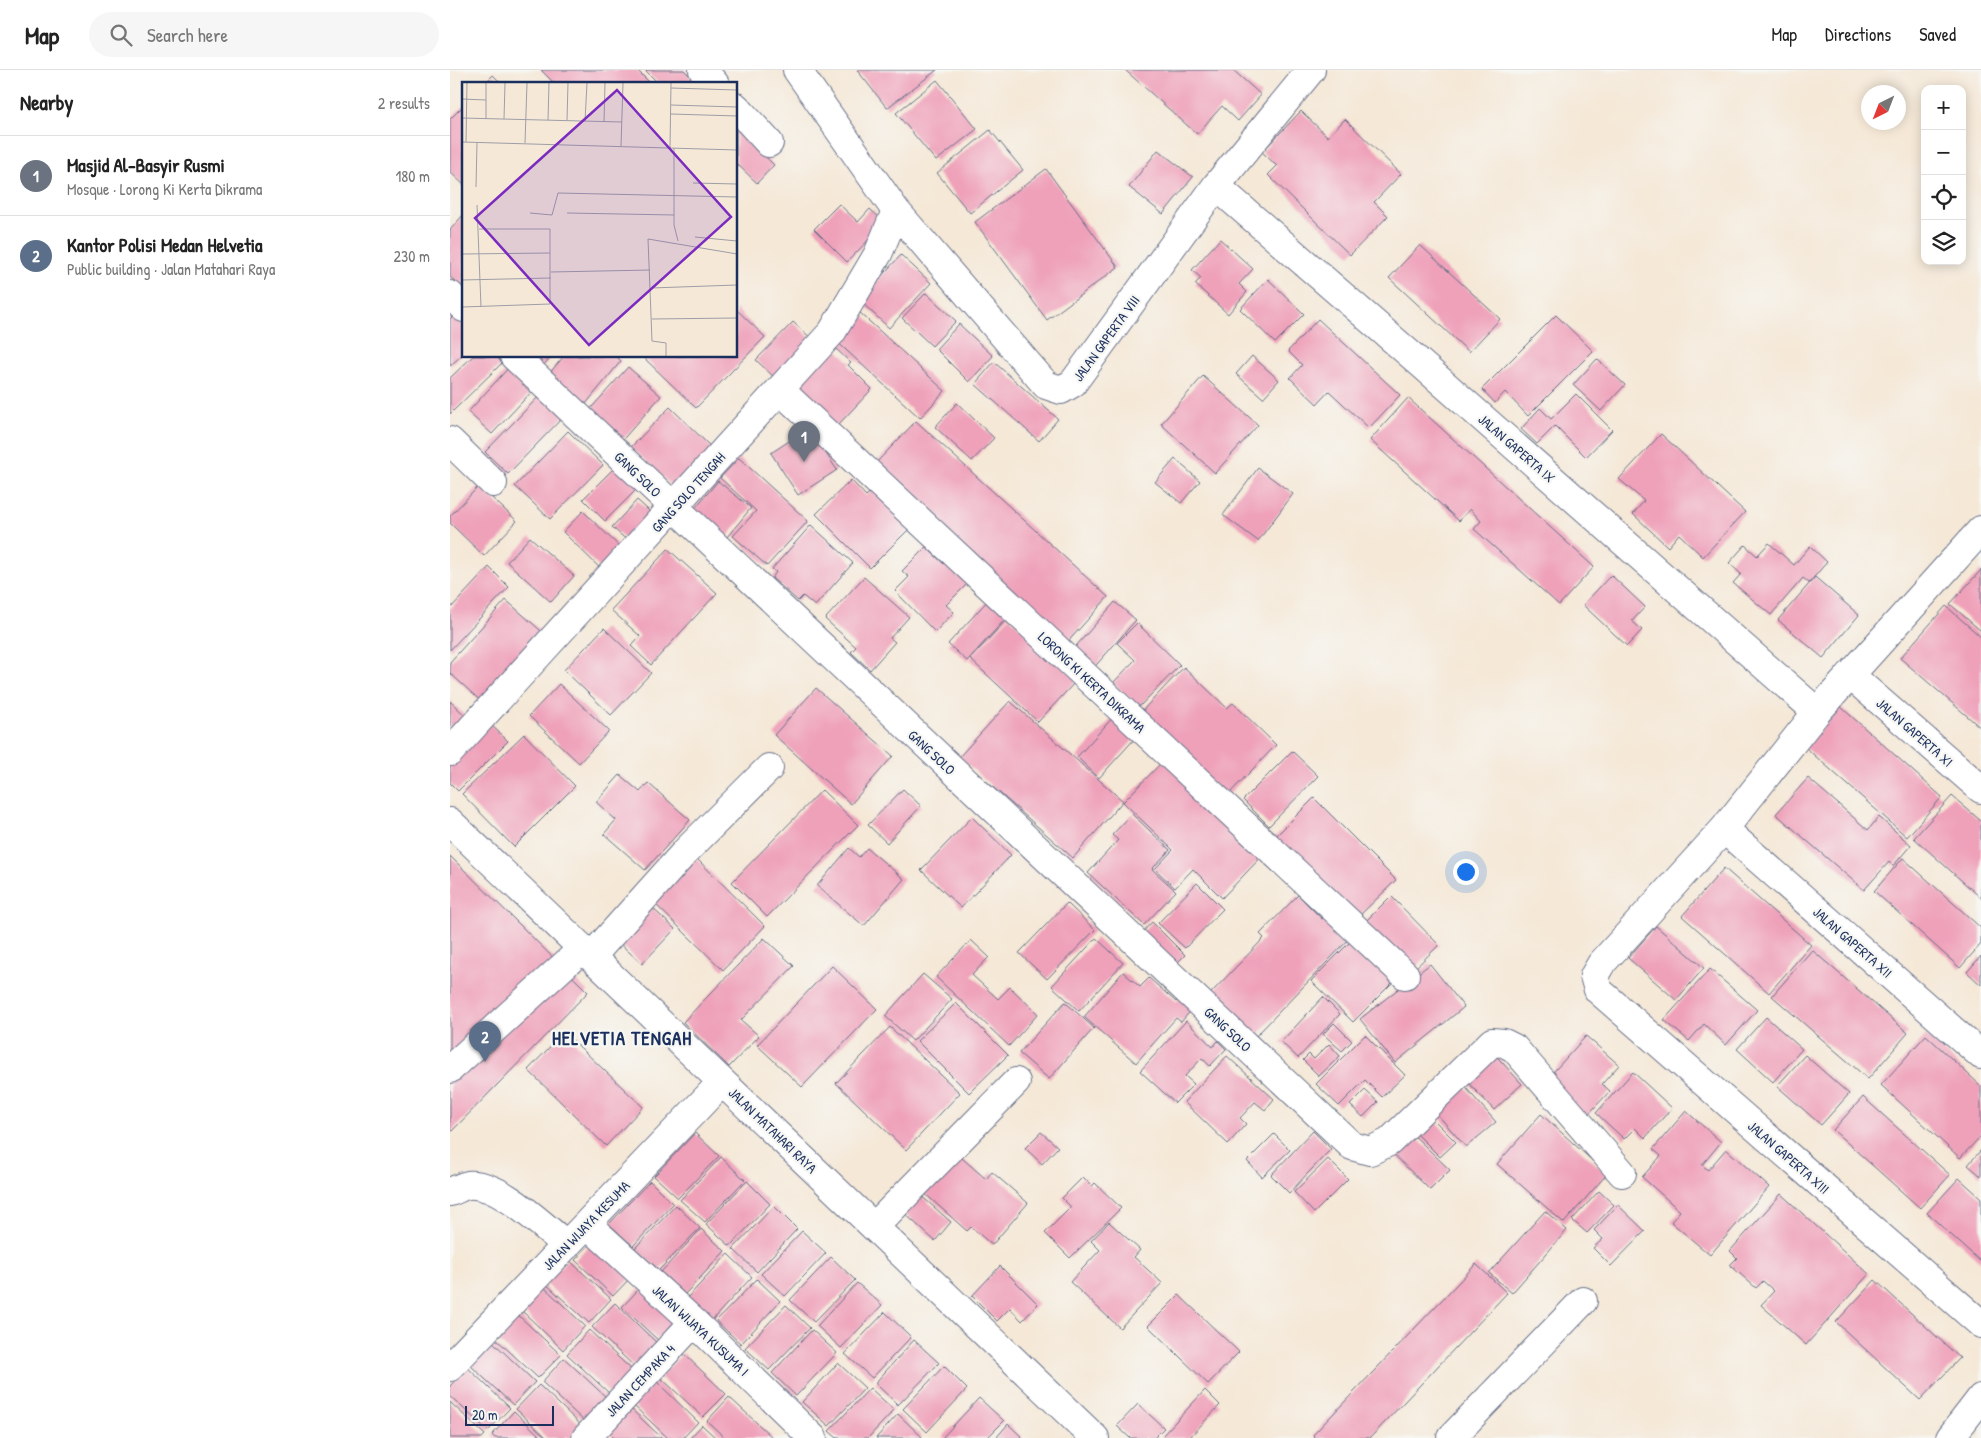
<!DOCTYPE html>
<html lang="en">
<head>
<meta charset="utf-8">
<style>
	:root { --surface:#fff; --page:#f6f6f6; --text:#222; --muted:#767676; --line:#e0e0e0; --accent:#db2777 }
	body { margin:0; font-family:"Patrick Hand",sans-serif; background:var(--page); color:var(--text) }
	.controls { position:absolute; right:15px; top:15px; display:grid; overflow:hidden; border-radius:10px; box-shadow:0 2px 12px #0003 }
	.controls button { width:45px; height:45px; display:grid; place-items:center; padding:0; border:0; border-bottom:1px solid var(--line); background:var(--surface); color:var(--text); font:25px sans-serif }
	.compass { position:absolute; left:1411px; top:15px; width:45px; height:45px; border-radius:50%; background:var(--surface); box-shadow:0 2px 12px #0003; rotate:222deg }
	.scale { position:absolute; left:15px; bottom:12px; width:89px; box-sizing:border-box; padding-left:5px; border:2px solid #1b2f5e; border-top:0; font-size:14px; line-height:18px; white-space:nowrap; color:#1b2f5e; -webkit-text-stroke:4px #f6f6f2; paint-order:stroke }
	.you { position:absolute; left:1015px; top:801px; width:18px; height:18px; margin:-12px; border:4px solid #fff; border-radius:50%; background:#1a73e8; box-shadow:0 0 0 8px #1a73e833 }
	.badge { display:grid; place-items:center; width:32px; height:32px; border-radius:50%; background:var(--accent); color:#fff; font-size:16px; font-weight:700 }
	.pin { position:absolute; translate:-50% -41px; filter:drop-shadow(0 1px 2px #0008) }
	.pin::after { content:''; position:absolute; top:26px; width:18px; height:15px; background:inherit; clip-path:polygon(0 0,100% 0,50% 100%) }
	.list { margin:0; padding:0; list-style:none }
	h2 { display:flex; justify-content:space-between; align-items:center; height:65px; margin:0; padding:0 20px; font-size:21px }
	h2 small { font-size:16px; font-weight:400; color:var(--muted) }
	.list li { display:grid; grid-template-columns:32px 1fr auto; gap:15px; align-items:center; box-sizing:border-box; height:80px; padding:0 20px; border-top:1px solid var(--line) }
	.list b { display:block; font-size:19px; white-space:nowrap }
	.list p { margin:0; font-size:16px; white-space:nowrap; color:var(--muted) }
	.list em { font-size:16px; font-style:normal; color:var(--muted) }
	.icon { flex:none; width:28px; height:28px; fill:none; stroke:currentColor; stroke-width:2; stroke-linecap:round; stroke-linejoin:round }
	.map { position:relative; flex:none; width:1531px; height:1368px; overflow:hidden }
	header { display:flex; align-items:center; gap:30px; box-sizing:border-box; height:70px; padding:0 25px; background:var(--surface); border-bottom:1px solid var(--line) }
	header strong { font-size:24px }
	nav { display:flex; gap:28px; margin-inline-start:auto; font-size:18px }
	.search { width:350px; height:45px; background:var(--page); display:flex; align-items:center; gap:12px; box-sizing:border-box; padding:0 18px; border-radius:28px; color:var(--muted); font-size:19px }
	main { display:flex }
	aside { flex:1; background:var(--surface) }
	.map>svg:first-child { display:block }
</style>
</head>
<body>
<header>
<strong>Map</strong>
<div class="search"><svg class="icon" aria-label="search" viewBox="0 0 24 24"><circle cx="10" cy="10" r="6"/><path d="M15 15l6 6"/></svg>Search here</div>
<nav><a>Map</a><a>Directions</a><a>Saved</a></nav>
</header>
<main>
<aside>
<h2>Nearby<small>2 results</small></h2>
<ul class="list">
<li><span class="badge" style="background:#6b7280">1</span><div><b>Masjid Al-Basyir Rusmi</b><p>Mosque · Lorong Ki Kerta Dikrama</p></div><em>180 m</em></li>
<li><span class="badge" style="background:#5c6f8a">2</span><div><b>Kantor Polisi Medan Helvetia</b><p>Public building · Jalan Matahari Raya</p></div><em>230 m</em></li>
</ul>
</aside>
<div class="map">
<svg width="1531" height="1368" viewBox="0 0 1531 1368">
	<rect width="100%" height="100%" fill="#f6f6f2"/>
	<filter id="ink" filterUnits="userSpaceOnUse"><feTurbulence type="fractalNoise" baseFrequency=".02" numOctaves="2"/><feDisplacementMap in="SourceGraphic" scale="10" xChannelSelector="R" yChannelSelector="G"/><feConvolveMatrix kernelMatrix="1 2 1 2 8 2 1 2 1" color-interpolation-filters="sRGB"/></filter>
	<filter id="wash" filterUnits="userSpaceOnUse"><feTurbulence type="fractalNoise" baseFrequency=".0096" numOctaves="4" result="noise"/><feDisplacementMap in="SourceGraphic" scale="20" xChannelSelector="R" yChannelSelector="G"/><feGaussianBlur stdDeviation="1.12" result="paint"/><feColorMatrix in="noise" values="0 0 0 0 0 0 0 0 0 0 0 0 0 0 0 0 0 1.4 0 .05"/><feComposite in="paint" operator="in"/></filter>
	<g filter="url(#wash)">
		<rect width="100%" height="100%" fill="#f5e8d7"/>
		<g id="blocks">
			<path fill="#efa1ba" d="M91 0H187L201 14H105Z
				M195 0H234L248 14H209Z
				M407 0H487L437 38Z
				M675 0H783L811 25 788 51 772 36 747 64Z
				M43 5 52 14H34Z
				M487 10 527 59 486 91 446 43Z
				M14 35V115L0 102V49Z
				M851 41 878 67 895 49 951 104 924 132 938 146 900 185 818 105 827 96 812 82Z
				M286 59 324 95 307 113 286 93Z
				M540 60 573 100 520 143 487 103Z
				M708 80 743 107 713 144 679 117Z
				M596 99 668 197 597 250 525 152Z
				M389 134 408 152 420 139 435 153 397 192 364 159Z
				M14 144V219L0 207V160Z
				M770 169 803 199 789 214 797 222 778 244 745 214 751 208 742 200Z
				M970 175 1050 249 1019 282 939 208Z
				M451 185 481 213 439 258 409 230Z
				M818 209 854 244 825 273 790 239Z
				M476 223 506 251 482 276 452 248Z
				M286 239 315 267 246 338 192 286H286Z
				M408 241 495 321 470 348 383 268Z
				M5 244 14 253V283L0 296V249Z
				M1106 245 1143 281 1078 346 1055 322 1045 333 1032 319Z
				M868 249 950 325 919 358 879 321 867 334 840 308 852 295 838 281Z
				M343 252 363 270 326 309 306 290Z
				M509 254 543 286 519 312 486 279Z
				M382 275 401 293 398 295 422 319 387 356 337 322Z
				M23 286H46L52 293 0 344V308Z
				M81 286H102L92 297Z
				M114 286H166L171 291 135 335 98 305Z
				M802 286 829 310 813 328 786 304Z
				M1147 289 1175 315 1151 341 1123 315Z
				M544 292 608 349 589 371 525 314Z
				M62 294 87 316 42 364 18 342Z
				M178 297 211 326 168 375 135 345Z
				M753 306 808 355 765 403 711 354Z
				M94 321 117 343 58 404 35 382Z
				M1126 324 1162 360 1136 387 1105 356 1087 374 1071 359 1090 338 1101 349Z
				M958 328 1144 497 1109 535 1024 459 1031 451 1020 439 1009 451 920 370Z
				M507 333 544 368 522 391 485 357Z
				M220 337 264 380 225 419 181 377Z
				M466 351 658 527 614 576 425 394Z
				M359 358 387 400 348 425 321 383Z
				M118 361 153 395 100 449 65 416Z
				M1211 364 1295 442 1253 487 1229 464 1218 477 1183 444 1194 431 1169 409Z
				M289 388 358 451 317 496 283 466 306 441 270 408Z
				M725 389 750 411 731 433 705 412Z
				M169 393 191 415 155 451 133 429Z
				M808 398 843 424 808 471 773 445Z
				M401 410 416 426 427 415 465 453 420 498 366 444Z
				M268 411 301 438 277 467 244 439Z
				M29 416 67 451 34 486 0 453V446Z
				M187 430 206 447 181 474 162 457Z
				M133 441 176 483 156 504 113 462Z
				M361 455 403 493 365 536 353 526 348 531 322 508 326 502 322 499Z
				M80 467 124 506 101 532 57 492Z
				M1319 473 1344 495 1360 476 1377 492 1359 513 1353 508 1321 545 1283 513 1291 504 1279 493 1295 475 1307 486Z
				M476 477 494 494 500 488 522 509 496 535 504 542 485 562 445 521 459 507 452 501Z
				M218 479 267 523 201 595 181 576 190 566 161 540Z
				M39 497 59 517 0 580V539Z
				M1531 500V561L1500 534Z
				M1161 505 1195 537 1182 551 1192 560 1177 576 1133 535Z
				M414 507 459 547 440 568 445 572 420 600 401 582 406 577 375 549Z
				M1365 507 1409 545 1373 588 1328 550Z
				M540 528 559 545 517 591 498 574Z
				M56 530 98 567 36 636 0 603V592Z
				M665 532 686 550 640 602 619 584Z
				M1496 536 1531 567V658L1450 588Z
				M559 547 627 610 588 652 520 589Z
				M687 553 730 595 689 637 663 613 685 590 667 573Z
				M154 558 201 603 161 645 114 600Z
				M734 597 777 638 783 633 826 675 776 727 689 644Z
				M109 614 159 661 129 693 79 646Z
				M366 618 443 686 401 734 324 665Z
				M0 631 24 654 0 678Z
				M560 631 673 731 623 788 509 687Z
				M1391 637 1492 727 1457 767 1355 677Z
				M665 645 688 665 649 708 627 687Z
				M39 653 58 671 8 721 0 713V693Z
				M74 664 125 716 64 777 12 724Z
				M842 681 868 706 819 756 793 730Z
				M716 688 815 783 772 828 743 799 725 818 705 799 723 780 673 732Z
				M170 705 190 722 198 713 240 750 195 800 154 764 166 750 146 732Z
				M1358 708 1418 760 1429 747 1461 775 1443 796 1439 792 1414 820 1326 744Z
				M453 719 471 736 437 773 418 755Z
				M372 720 408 755 317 847 282 812Z
				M1502 726 1531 751V828L1464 768Z
				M864 728 946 810 903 852 822 770Z
				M682 744 720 780 702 799 726 821 694 855 638 803 668 770 662 765Z
				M522 747 561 785 511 838 471 800Z
				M399 778 409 787 417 778 454 809 414 856 367 816Z
				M241 783 315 856 273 900 198 827Z
				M0 786 138 922 0 1063Z
				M1453 788 1531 858V874L1510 898 1424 821Z
				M1274 798 1361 875 1319 923 1232 846Z
				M747 813 773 839 735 878 708 853Z
				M848 825 872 849 877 845 901 867 805 967 760 924 814 868 810 864Z
				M941 826 989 875 958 905 910 857Z
				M617 833 645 860 597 909 569 883Z
				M198 834 225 859 192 894 165 869Z
				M702 852 735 885 723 897 690 865Z
				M1206 856 1254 898 1226 930 1178 888Z
				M314 868 344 896 291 950 309 966 279 997 233 952Z
				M646 868 673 893 629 941 602 916Z
				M904 868 946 909 903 952 861 911Z
				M521 870 539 887 522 905 548 929 560 917 588 944 559 976 486 907Z
				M1362 880 1458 963 1418 1009 1322 926Z
				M1531 886V915L1517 902Z
				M980 894 1014 937 945 993 910 949Z
				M382 896 427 939 352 1017 307 975Z
				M1260 899 1307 940 1276 975 1254 954 1239 971 1214 950Z
				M673 902 690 917 699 908 726 932 730 927 743 938 731 952 726 948 686 993 634 947Z
				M473 904 502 929 463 971 435 946Z
				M873 927 890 944 848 988 831 972Z
				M615 932 644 958 599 1009 569 983Z
				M506 933 558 985 519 1023 467 971Z
				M1316 947 1352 979 1323 1012 1287 979Z
				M736 951 763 977 768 971 776 979 760 996 752 988 735 1006 744 1014 725 1033 690 1001Z
				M884 953 902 971 892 981 873 964Z
				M440 957 510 1023 456 1080 386 1013Z
				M114 962 193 1037 156 1076 78 1000Z
				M915 965 955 1005 932 1027 915 1010 889 1036 866 1014Z
				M1476 965 1531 1016V1066L1510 1088 1431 1015Z
				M1136 966 1169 995 1152 1014 1160 1021 1132 1051 1097 1009Z
				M879 974 890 986 869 1006 853 990 859 984 864 989Z
				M1039 978 1072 1014 1044 1040 1011 1005Z
				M1355 985 1399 1024 1371 1055 1327 1016Z
				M777 986 824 1029 815 1040 805 1032 790 1048 796 1054 778 1074 734 1032Z
				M1183 1002 1222 1038 1195 1068 1185 1058 1174 1069 1146 1043Z
				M1009 1010 1046 1052 1016 1077 979 1035Z
				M915 1020 928 1032 913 1047 900 1035Z
				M1413 1027 1500 1105 1470 1138 1383 1060Z
				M974 1040 1006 1072 990 1087 959 1056Z
				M1236 1041 1271 1072 1252 1095 1258 1100 1276 1079 1319 1117 1260 1185 1221 1152 1230 1141 1192 1107 1211 1086 1203 1079Z
				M1091 1044 1157 1104 1114 1153 1047 1094Z
				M956 1058 1000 1100 980 1120 937 1078Z
				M863 1061 881 1079 839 1123 821 1105Z
				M591 1062 608 1077 592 1094 575 1078Z
				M245 1063 269 1086 228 1128 204 1106Z
				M824 1064 840 1080 812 1107 797 1091Z
				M1531 1080V1106L1518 1095Z
				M505 1082 536 1109 542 1102 578 1133 542 1175 521 1157 517 1161 472 1121Z
				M271 1087 295 1110 255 1152 230 1130Z
				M878 1089 898 1109 864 1143 844 1122Z
				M633 1107 642 1116 645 1113 671 1138 620 1188 595 1163 621 1137 612 1128Z
				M1509 1108 1531 1128V1192L1477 1143Z
				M200 1111 223 1134 183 1176 159 1154Z
				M297 1111 320 1134 280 1176 256 1154Z
				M1149 1121 1164 1135 1137 1163 1122 1150Z
				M468 1123 501 1152 485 1171 452 1141Z
				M1331 1124 1419 1204 1356 1275 1311 1235 1324 1221 1313 1211 1306 1218 1280 1195 1287 1188 1280 1181Z
				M226 1135 250 1158 209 1200 185 1178Z
				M1168 1135 1195 1161 1161 1196 1143 1178 1153 1169 1144 1160Z
				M324 1136 347 1159 307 1202 283 1179Z
				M1095 1141 1117 1160 1062 1223 1039 1203Z
				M659 1152 690 1180 684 1187 712 1213 670 1258 620 1212 650 1180 641 1171Z
				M251 1159 275 1181 235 1224 211 1202Z
				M352 1161 376 1183 335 1226 311 1204Z
				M143 1171 181 1207 163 1226 125 1190Z
				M278 1184 302 1207 262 1250 238 1227Z
				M381 1187 405 1210 364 1252 340 1230Z
				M118 1189 161 1229 139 1253 95 1213Z
				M1026 1194 1057 1223 920 1368H866L863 1365Z
				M550 1196 588 1234 572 1251 560 1238 547 1251 522 1226Z
				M307 1209 330 1231 291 1274 266 1251Z
				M1425 1210 1510 1288 1470 1330 1386 1252Z
				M407 1213 432 1235 391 1278 367 1256Z
				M93 1216 135 1256 113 1280 70 1239Z
				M190 1218 225 1251 208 1270 172 1237Z
				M729 1225 789 1282 758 1314 698 1256Z
				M165 1233 208 1274 185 1297 142 1257Z
				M336 1235 360 1258 319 1300 295 1278Z
				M435 1242 461 1267 422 1308 395 1284Z
				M67 1244 111 1285 88 1308 45 1268Z
				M139 1260 182 1300 160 1324 117 1284Z
				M362 1260 387 1283 346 1326 322 1303Z
				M464 1270 489 1293 448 1335 425 1313Z
				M42 1271 85 1312 63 1335 20 1295Z
				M233 1283 276 1324 253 1347 210 1307Z
				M114 1288 158 1329 135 1352 92 1312Z
				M388 1293 415 1318 379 1356 352 1332Z
				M494 1296 517 1319 477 1362 453 1339Z
				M17 1297 60 1338 38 1361 0 1326V1316Z
				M206 1311 248 1352 233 1368H218L183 1335Z
				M89 1315 132 1356 120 1368H97L66 1339Z
				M420 1318 444 1340 418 1368H387L379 1361Z
				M755 1320 770 1335 739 1368H714L712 1366Z
				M279 1327 323 1368H275L257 1351Z
				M529 1328 554 1351 537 1368H492Z
				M0 1332 35 1365 32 1368H0Z
				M688 1334 714 1358 704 1368H680L667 1356Z
				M180 1338 212 1368H164L158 1362Z
				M64 1341 92 1368H45L42 1365Z
				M448 1344 472 1367 471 1368H426Z
				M558 1354 573 1368H546Z
				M252 1355 266 1368H240Z"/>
		</g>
	</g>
	<g filter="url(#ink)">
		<use href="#blocks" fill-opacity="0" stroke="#677088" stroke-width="1"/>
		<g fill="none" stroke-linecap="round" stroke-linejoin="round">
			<g stroke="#677088" stroke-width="30">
				<path id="minor" d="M253 0 265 14
					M347 0 446 141 596 315 611 320 623 313 766 116 861 0
					M286 37 319 73
					M766 116 969 292 1367 642
					M0 225 14 238
					M64 286 902 1076 920 1081 939 1072 1042 972 1054 973 1064 978 1172 1103
					M330 320 955 905
					M0 371 43 413
					M1531 460 1367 642 1274 759 1151 894 1144 906 1148 920 1531 1254
					M1400 605 1531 719
					M0 682 382 262 428 184 446 141
					M0 752 645 1368
					M1274 759 1531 985
					M141 887 236 781 319 698
					M0 999 132 879
					M0 1122C6 1120 12 1116 18 1115 50 1112 93 1157 117 1175
					M137 1154 244 1252 363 1368
					M424 1157 566 1012
					M0 1297 272 1012
					M136 1368 244 1252
					M1001 1368 1133 1231
					M1500 1368 1531 1328"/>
			</g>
			<use href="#minor" stroke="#fff" stroke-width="28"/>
		</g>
	</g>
	<g text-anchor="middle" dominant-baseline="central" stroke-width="4.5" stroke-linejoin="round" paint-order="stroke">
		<g font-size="14" fill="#1b2f5e" stroke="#f6f6f2">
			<text transform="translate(656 268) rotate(-54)">JALAN GAPERTA VIII</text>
			<text transform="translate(1067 378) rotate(41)">JALAN GAPERTA IX</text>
			<text transform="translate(188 404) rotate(44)">GANG SOLO</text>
			<text transform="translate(238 422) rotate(-48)">GANG SOLO TENGAH</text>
			<text transform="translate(642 612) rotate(43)">LORONG KI KERTA DIKRAMA</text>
			<text transform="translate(1465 662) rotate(41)">JALAN GAPERTA XI</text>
			<text transform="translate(482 682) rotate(43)">GANG SOLO</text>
			<text transform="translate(1403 872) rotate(41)">JALAN GAPERTA XII</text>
			<text transform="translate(778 959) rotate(43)">GANG SOLO</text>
			<text transform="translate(323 1060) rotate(44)">JALAN MATAHARI RAYA</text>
			<text transform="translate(1339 1087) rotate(41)">JALAN GAPERTA XIII</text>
			<text transform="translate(136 1155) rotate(-46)">JALAN WIJAYA KESUMA</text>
			<text transform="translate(251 1260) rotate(43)">JALAN WIJAYA KUSUMA I</text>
			<text transform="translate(190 1310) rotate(-47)">JALAN CEMPAKA 4</text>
		</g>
		<g font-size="19" font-weight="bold" letter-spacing="1" fill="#1b2f5e" stroke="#f6f6f2">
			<text x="172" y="968">HELVETIA TENGAH</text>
		</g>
	</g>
	<g transform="translate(12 12)">
		<rect width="275" height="275" fill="#f5e8d7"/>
		<path fill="none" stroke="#9e9ea7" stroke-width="1" d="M209 6 275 8M0 17 24 18M209 23 275 25M209 32 275 34M0 36 160 40M24 37V1M42 37 43 1M86 38 87 1M105 38 106 1M123 39 125 1M142 40 143 1M0 60 275 68M4 60 5 1M63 61 65 1M159 64 161 1M208 66 209 1M212 66V143L216 159M231 101 275 102M14 105 15 60M15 123 19 225M68 131 90 133 96 111 275 115M105 131 212 133M233 155 275 159M0 172 88 171M89 190 188 188M0 198 89 196M189 206 275 203M0 225 88 222V147H17M190 237 275 236M204 274V261L190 259 186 157 275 172"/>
		<path fill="#7b2cbf" fill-opacity="0.15" stroke="#7b2cbf" stroke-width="2.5" d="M155 8 269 135 127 263 13 136Z"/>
		<rect width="275" height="275" fill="none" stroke="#1b2f5e" stroke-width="2.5"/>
	</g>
</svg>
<div class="controls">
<button>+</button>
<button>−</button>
<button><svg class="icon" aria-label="locate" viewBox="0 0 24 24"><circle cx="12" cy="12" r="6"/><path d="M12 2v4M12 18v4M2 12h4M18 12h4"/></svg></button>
<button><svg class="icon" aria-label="layers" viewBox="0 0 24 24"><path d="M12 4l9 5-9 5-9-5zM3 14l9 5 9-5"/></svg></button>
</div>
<svg class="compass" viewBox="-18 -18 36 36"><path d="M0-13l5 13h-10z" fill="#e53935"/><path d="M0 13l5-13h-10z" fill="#767676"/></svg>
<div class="scale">20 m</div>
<div class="you"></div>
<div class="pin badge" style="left:354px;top:392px;background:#6b7280">1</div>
<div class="pin badge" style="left:35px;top:992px;background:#5c6f8a">2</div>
</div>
</main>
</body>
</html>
